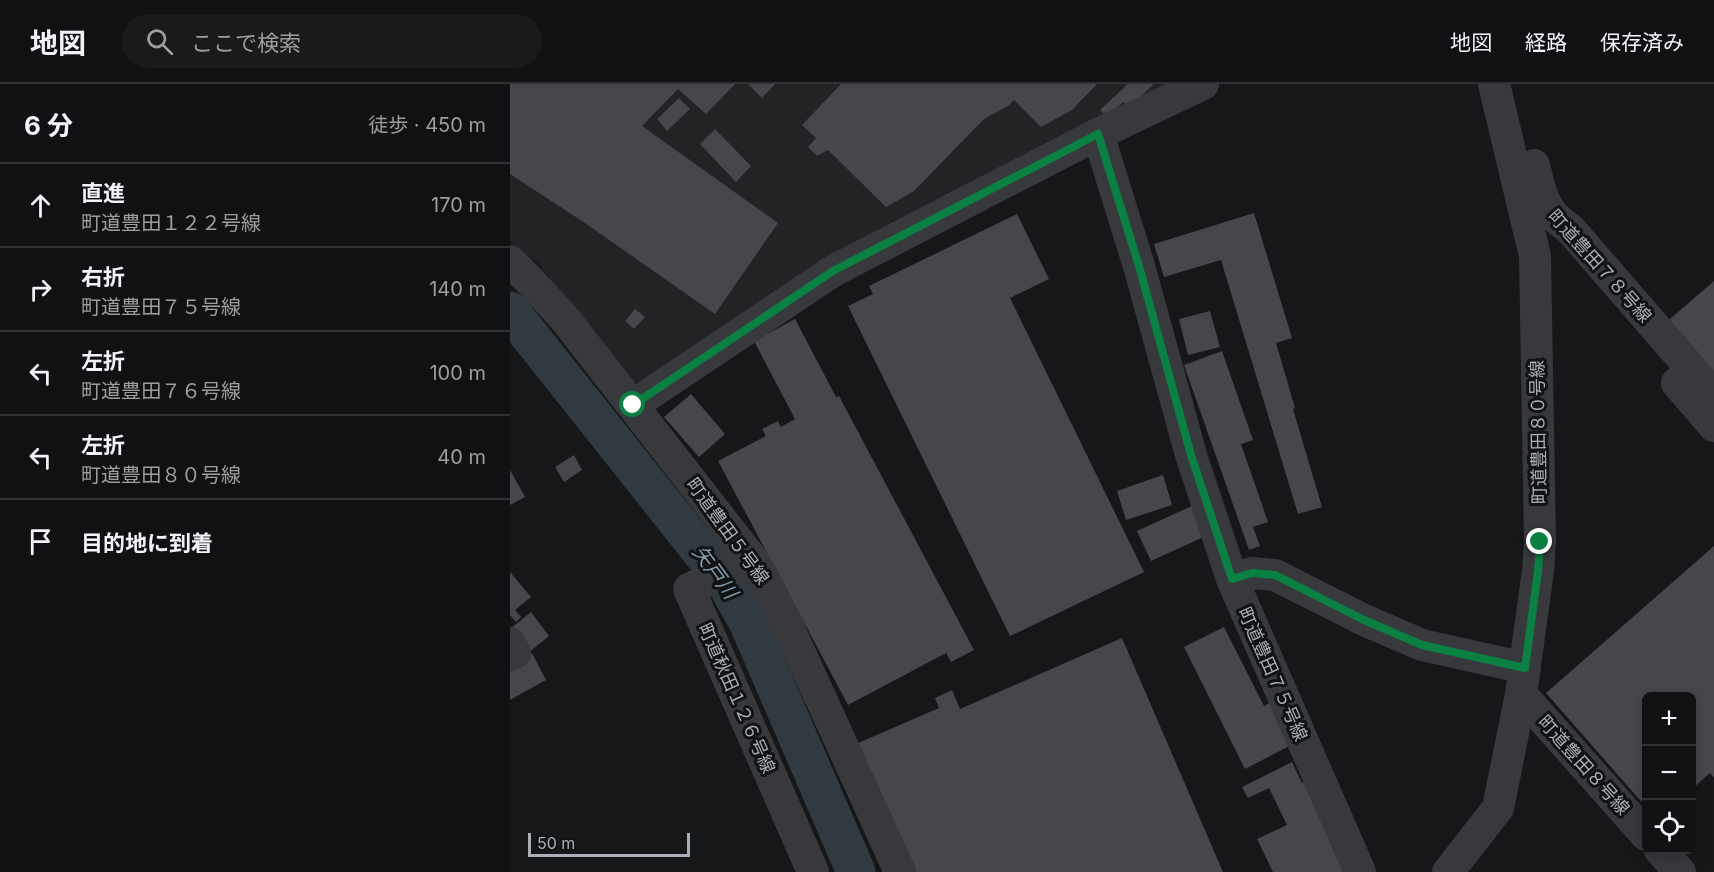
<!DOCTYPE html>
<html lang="ja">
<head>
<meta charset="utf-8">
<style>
	:root { --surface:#101112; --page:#191a1b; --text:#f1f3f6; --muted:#9c9d9f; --line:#303132 }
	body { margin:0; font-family:Inter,"Noto Sans JP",sans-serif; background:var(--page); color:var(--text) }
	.controls { position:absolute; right:18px; bottom:18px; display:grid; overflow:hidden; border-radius:9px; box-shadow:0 3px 15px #0003 }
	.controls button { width:54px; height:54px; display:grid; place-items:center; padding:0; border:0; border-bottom:2px solid var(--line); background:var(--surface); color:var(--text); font:30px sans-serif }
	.scale { position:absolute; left:18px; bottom:15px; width:162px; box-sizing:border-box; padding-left:6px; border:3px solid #a9afb7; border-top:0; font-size:16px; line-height:21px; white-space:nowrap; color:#a9afb7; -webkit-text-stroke:4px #111213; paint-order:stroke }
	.stop { position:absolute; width:18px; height:18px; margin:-14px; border:4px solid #0b8043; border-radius:50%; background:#fff }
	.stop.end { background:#0b8043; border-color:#fff; box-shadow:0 2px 6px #0008 }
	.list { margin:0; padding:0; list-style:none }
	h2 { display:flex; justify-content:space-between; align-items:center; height:78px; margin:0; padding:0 24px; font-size:26px }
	h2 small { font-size:20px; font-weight:400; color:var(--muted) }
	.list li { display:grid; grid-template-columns:39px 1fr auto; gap:18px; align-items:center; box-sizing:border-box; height:84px; padding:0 24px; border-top:2px solid var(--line) }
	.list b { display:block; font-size:22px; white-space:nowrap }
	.list p { margin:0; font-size:20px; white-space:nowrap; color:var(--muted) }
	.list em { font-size:20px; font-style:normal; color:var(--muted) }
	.icon { flex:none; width:33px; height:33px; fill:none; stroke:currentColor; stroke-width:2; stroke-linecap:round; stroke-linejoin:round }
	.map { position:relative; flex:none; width:1204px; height:788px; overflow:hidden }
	header { display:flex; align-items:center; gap:36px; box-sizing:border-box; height:84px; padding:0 30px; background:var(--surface); border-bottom:2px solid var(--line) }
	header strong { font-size:28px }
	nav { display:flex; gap:33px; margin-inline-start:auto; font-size:21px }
	.search { width:420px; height:54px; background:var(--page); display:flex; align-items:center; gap:15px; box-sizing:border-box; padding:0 21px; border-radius:33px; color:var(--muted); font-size:22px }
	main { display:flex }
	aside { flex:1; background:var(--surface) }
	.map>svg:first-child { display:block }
</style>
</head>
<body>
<header>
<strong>地図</strong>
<div class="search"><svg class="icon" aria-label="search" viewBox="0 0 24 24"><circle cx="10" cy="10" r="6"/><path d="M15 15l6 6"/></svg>ここで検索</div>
<nav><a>地図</a><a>経路</a><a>保存済み</a></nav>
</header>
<main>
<aside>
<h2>6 分<small>徒歩 · 450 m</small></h2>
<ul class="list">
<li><svg class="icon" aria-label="ahead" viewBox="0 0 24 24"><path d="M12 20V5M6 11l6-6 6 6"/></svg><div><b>直進</b><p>町道豊田１２２号線</p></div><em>170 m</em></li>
<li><svg class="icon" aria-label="right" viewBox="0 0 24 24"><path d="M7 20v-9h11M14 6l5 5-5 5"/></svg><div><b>右折</b><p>町道豊田７５号線</p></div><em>140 m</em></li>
<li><svg class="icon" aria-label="left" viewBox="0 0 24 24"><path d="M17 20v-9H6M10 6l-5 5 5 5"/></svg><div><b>左折</b><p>町道豊田７６号線</p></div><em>100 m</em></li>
<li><svg class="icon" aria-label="left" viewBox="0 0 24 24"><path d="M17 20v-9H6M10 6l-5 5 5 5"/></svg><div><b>左折</b><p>町道豊田８０号線</p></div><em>40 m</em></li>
<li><svg class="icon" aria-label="arrive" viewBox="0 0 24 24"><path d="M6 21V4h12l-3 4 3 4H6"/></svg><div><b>目的地に到着</b></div></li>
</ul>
</aside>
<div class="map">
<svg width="1204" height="788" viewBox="0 0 1204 788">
	<rect width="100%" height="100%" fill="#161718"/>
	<path fill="#222325" d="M0 0H666L136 299 120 298 29 180 0 158Z"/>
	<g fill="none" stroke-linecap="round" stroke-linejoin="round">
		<path stroke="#303a40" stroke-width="39" d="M0 227 217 500 239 540 346 788"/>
	</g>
	<path fill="#45474b" d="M0 0H225L196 30 168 5 132 42 268 139 205 230 75 139 0 90Z
		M238 0H265L252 14Z
		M331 0H587L562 26 531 43 504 16 498 22 474 35 404 107 376 123 318 66 307 72 298 63 306 54 292 41Z
		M618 0H644L618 24 613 18 597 33 590 26Z
		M169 14 180 25 157 47 147 35Z
		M205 45 241 82 226 98 190 60Z
		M744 129 782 254 766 259 785 324 783 325 812 423 788 430 711 176 654 193 644 160Z
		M507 130 539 195 500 214 634 488 500 552 338 222 363 210 359 202Z
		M1204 197V288L1159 236Z
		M125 225 135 233 124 245 115 237Z
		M700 227 710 263 678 271 669 235Z
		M285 235 326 313 329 312 464 566 441 578 436 569 338 621 208 377 256 352 252 345 268 337 271 343 285 335 244 257Z
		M712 267 743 356 731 360 758 438 743 443 750 462 739 466 674 281Z
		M181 310 215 350 189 373 154 333Z
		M64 371 72 386 54 398 45 383Z
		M0 386 15 413 0 421Z
		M653 391 662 421 616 436 607 407Z
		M684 421 698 451 641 477 627 447Z
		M1204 462V694L1200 689 1182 705V612H1136V723L1036 609Z
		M0 488 21 513 5 526 11 533 6 538 0 531Z
		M21 528 39 552 17 570 0 545Z
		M714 543 754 622 764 617 785 659 735 685 674 563Z
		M612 554 713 788H404L348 659 429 624 425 614 442 606 450 625Z
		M22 569 36 596 0 616V580Z
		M782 678 792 699 798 696 843 788H763L747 755 777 741 759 704 738 714 732 703Z"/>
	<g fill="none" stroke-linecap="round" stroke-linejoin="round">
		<path stroke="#38393d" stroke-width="32" d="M693 0 588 50 629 182 681 371 722 495 850 788
			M1024 81C1031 110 1033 127 1060 145L1204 311
			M0 177 22 199 55 235 242 475 253 493 275 536 390 788
			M1167 299 1204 342
			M123 321 323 187 588 50
			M242 475 179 505 303 788
			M722 495 742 489 765 491 854 536 912 561 1015 584
			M0 559 5 569 0 571
			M1011 610 1136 751
			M1150 766 1170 788
			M938 788 988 724 1011 610 1028 487 1030 458 1025 172 984 0"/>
	</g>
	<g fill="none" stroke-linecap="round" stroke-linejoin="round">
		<path stroke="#0b8043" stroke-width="8" d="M123 321 323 187 588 50 629 182 681 371 722 495 742 489 765 491 854 536 912 561 1015 584 1028 487 1030 458"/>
	</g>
	<g text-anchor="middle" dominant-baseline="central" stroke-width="6" stroke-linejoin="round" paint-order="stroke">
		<g font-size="18" fill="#a9afb7" stroke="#111213">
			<text transform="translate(1090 182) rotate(48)">町道豊田７８号線</text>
			<text transform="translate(1028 348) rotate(-91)">町道豊田８０号線</text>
			<text transform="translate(218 447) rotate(54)">町道豊田５号線</text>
			<text transform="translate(763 590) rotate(66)">町道豊田７５号線</text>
			<text transform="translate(227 614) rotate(66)">町道秋田１２６号線</text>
			<text transform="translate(1074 681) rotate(48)">町道豊田８号線</text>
		</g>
		<g font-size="20" font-style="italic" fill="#839faf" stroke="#111213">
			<text transform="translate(205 488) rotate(54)">矢戸川</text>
		</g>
	</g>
</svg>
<div class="controls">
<button>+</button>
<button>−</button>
<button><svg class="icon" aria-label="locate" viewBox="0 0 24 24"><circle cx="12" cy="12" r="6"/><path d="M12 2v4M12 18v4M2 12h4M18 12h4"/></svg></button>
</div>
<div class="scale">50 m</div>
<div class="stop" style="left:123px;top:321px"></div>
<div class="stop end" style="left:1030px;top:458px"></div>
</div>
</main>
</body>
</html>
